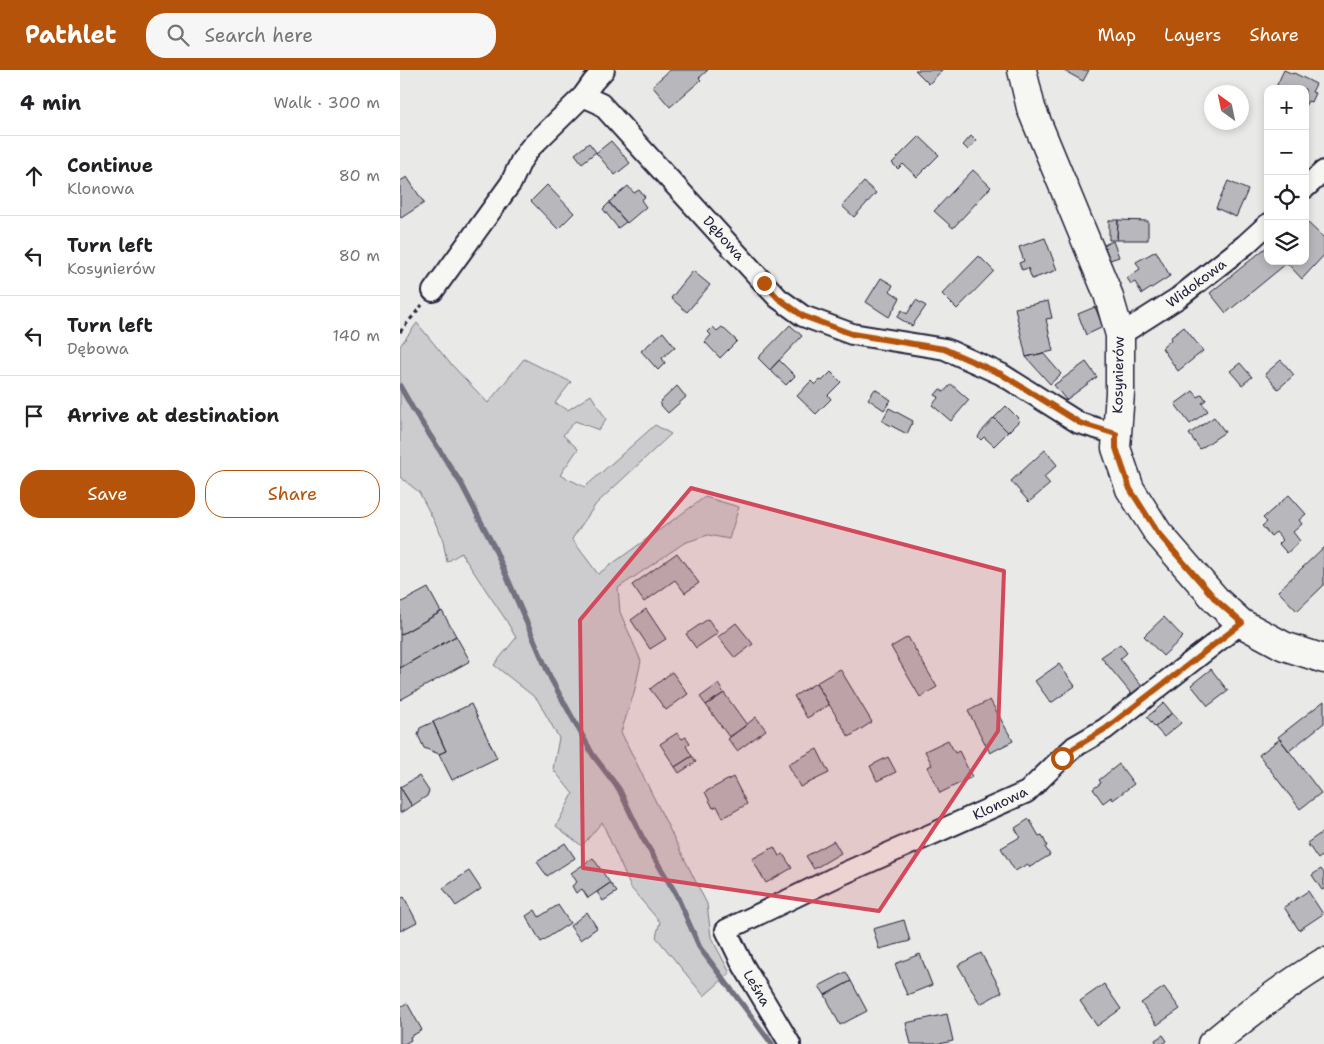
<!DOCTYPE html>
<html lang="en">
<head>
<meta charset="utf-8">
<style>
	:root { --surface:#fff; --page:#f6f6f6; --text:#202124; --muted:#757577; --line:#e0e0e0; --accent:#b45309 }
	body { margin:0; font-family:"Shantell Sans",sans-serif; background:var(--page); color:var(--text) }
	.controls { position:absolute; right:15px; top:15px; display:grid; overflow:hidden; border-radius:10px; box-shadow:0 2px 8px #0003 }
	.controls button { width:45px; height:45px; display:grid; place-items:center; padding:0; border:0; border-bottom:1px solid var(--line); background:var(--surface); color:var(--text); font:25px sans-serif }
	.compass { position:absolute; left:804px; top:15px; width:45px; height:45px; border-radius:50%; background:var(--surface); box-shadow:0 2px 8px #0003; rotate:327deg }
	.stop { position:absolute; width:15px; height:15px; margin:-11px; border:4px solid #b45309; border-radius:50%; background:#fff }
	.stop.end { background:#b45309; border-color:#fff; box-shadow:0 1px 5px #0008 }
	.list { margin:0; padding:0; list-style:none }
	h2 { display:flex; justify-content:space-between; align-items:center; height:65px; margin:0; padding:0 20px; font-size:21px }
	h2 small { font-size:16px; font-weight:400; color:var(--muted) }
	.list li { display:grid; grid-template-columns:32px 1fr auto; gap:15px; align-items:center; box-sizing:border-box; height:80px; padding:0 20px; border-top:1px solid var(--line) }
	.list b { display:block; font-size:19px; white-space:nowrap }
	.list p { margin:0; font-size:16px; white-space:nowrap; color:var(--muted) }
	.list em { font-size:16px; font-style:normal; color:var(--muted) }
	.actions { display:flex; gap:10px; padding:15px 20px }
	.actions a { flex:1; padding:11px 0; border:1px solid var(--accent); border-radius:20px; text-align:center; font-size:18px; color:var(--accent) }
	.actions .main { background:var(--accent); color:#fff }
	.icon { flex:none; width:28px; height:28px; fill:none; stroke:currentColor; stroke-width:2; stroke-linecap:round; stroke-linejoin:round }
	.map { position:relative; flex:none; width:924px; height:974px; overflow:hidden }
	header { display:flex; align-items:center; gap:30px; box-sizing:border-box; height:70px; padding:0 25px; background:var(--accent); color:#fff }
	header strong { font-size:24px }
	nav { display:flex; gap:28px; margin-inline-start:auto; font-size:18px }
	.search { width:350px; height:45px; background:var(--page); display:flex; align-items:center; gap:12px; box-sizing:border-box; padding:0 18px; border-radius:20px; color:var(--muted); font-size:19px }
	main { display:flex }
	aside { flex:1; background:var(--surface) }
	.map>svg:first-child { display:block }
</style>
</head>
<body>
<header>
<strong>Pathlet</strong>
<div class="search"><svg class="icon" aria-label="search" viewBox="0 0 24 24"><circle cx="10" cy="10" r="6"/><path d="M15 15l6 6"/></svg>Search here</div>
<nav><a>Map</a><a>Layers</a><a>Share</a></nav>
</header>
<main>
<aside>
<h2>4 min<small>Walk · 300 m</small></h2>
<ul class="list">
<li><svg class="icon" aria-label="ahead" viewBox="0 0 24 24"><path d="M12 20V5M6 11l6-6 6 6"/></svg><div><b>Continue</b><p>Klonowa</p></div><em>80 m</em></li>
<li><svg class="icon" aria-label="left" viewBox="0 0 24 24"><path d="M17 20v-9H6M10 6l-5 5 5 5"/></svg><div><b>Turn left</b><p>Kosynierów</p></div><em>80 m</em></li>
<li><svg class="icon" aria-label="left" viewBox="0 0 24 24"><path d="M17 20v-9H6M10 6l-5 5 5 5"/></svg><div><b>Turn left</b><p>Dębowa</p></div><em>140 m</em></li>
<li><svg class="icon" aria-label="arrive" viewBox="0 0 24 24"><path d="M6 21V4h12l-3 4 3 4H6"/></svg><div><b>Arrive at destination</b></div></li>
</ul>
<div class="actions"><a class="main">Save</a><a>Share</a></div>
</aside>
<div class="map">
<svg width="924" height="974" viewBox="0 0 924 974">
	<rect width="100%" height="100%" fill="#e9e9e7"/>
	<filter id="ink" filterUnits="userSpaceOnUse"><feTurbulence type="fractalNoise" baseFrequency=".02" numOctaves="2"/><feDisplacementMap in="SourceGraphic" scale="10" xChannelSelector="R" yChannelSelector="G"/><feConvolveMatrix kernelMatrix="1 2 1 2 8 2 1 2 1" color-interpolation-filters="sRGB"/></filter>
	<g filter="url(#ink)">
		<path fill="#ccccce" stroke="#777784" d="M17 253 49 292 88 333 124 289 171 312 155 333 168 340 191 325 206 349 199 360 175 351 163 365 178 379 160 405 185 417 255 355 271 364 196 434 172 469 198 504 305 427 339 437 329 469 308 465 284 473 218 518 220 542 241 591 234 623 221 662 307 834 311 867 330 903 304 926 256 867 260 852 231 818 202 752 182 776 156 756 173 724 153 699 159 668 137 629 94 595 116 568 106 550 61 483 47 492 42 466 19 422 0 407V276Z"/>
		<g fill="none" stroke-linecap="round" stroke-linejoin="round">
			<path stroke="#71717f" stroke-width="5.5" d="M0 316 13 339 62 415 94 477 151 609 193 685 219 719 242 767 276 824 300 878 372 974"/>
		</g>
		<path fill="#b8b8bc" stroke="#22223b" d="M270 0H308L299 8 301 10 270 37 252 16Z
			M515 0H542L529 14Z
			M663 0H689L683 11Z
			M884 0 893 4 894 3 916 14 912 22 915 23 911 32 908 31 905 36V19H875Z
			M519 66 539 85 517 107 503 94 498 99 492 93Z
			M571 66 576 71 568 80 563 75Z
			M211 71 230 93 215 105 196 83Z
			M189 73 196 82 182 93 175 84Z
			M573 100 591 117 553 158 534 141Z
			M7 107 24 133 1 148 0 146V111Z
			M828 111 848 120 836 147 816 138Z
			M464 112 476 123 454 147 442 136Z
			M147 115 174 143 158 159 131 131Z
			M228 116 234 123 239 120 245 127 241 130 246 137 227 153 209 132Z
			M209 133 226 152 218 158 203 139Z
			M709 150H718L717 170H709Z
			M718 150 748 151V170H717Z
			M905 150 924 168V185L902 209 887 193 826 243 810 223 868 176V191H905Z
			M645 168 657 200 632 209 628 198 622 200 619 193 624 191 619 177Z
			M713 171 719 187 710 190 704 175Z
			M756 181 770 206 742 224 735 212 731 214 727 208 740 199 736 192Z
			M579 186 594 201 557 239 542 224Z
			M293 201 310 215 287 242 271 228Z
			M481 208 493 215 490 221 500 228 489 247 466 232Z
			M516 230 526 236 512 256 497 247 502 240 507 244Z
			M648 231 652 248 646 249 653 281 626 287 615 238Z
			M695 237 703 257 686 265 678 244Z
			M390 255 402 266 370 300 358 288Z
			M313 257 317 261 322 257 337 271 320 288 305 272 311 265 308 262Z
			M784 257 803 281 778 301 762 278 771 270 770 268Z
			M263 262 275 277 262 288 265 293 258 300 241 281Z
			M643 283 661 304 650 314 626 287Z
			M379 290 395 306 386 315 370 300Z
			M881 290 894 305 878 319 865 304Z
			M686 292 697 307 666 330 654 315Z
			M840 293 852 307 842 315 830 301Z
			M431 302 441 312 428 325 431 329 416 344 397 326 411 311 415 315 420 310 422 311Z
			M551 314 569 330 551 351 532 335 539 327 535 325 540 319 544 322Z
			M277 316 286 327 268 343 259 333Z
			M475 319 491 330 484 340 468 329Z
			M793 321 798 327 802 324 806 330 802 333 808 341 790 354 775 334Z
			M606 336 620 350 608 362 594 348Z
			M489 338 513 351 507 364 482 351Z
			M814 347 825 362 800 379 789 364Z
			M594 348 608 362 594 376 584 367 581 370 578 367 580 364V363Z
			M645 380 657 395 644 407 650 414 629 432 611 411Z
			M889 425 906 444 899 450 902 454 893 462 900 471 887 483 879 474 883 470 876 462 871 466 862 456 867 452 863 448Z
			M924 477V515L897 541 878 521Z
			M277 483 299 513 285 523 275 510 244 532 232 515Z
			M28 518 41 542 0 565V533Z
			M246 539 266 569 250 579 231 550Z
			M42 541 56 566 0 598V565Z
			M764 547 783 567 763 586 744 566Z
			M308 549 318 563 296 578 286 564Z
			M336 553 353 574 335 588 318 567Z
			M56 566 70 591 0 630V598Z
			M508 567 537 617 520 627 491 577Z
			M720 574 727 583 720 589 744 619 734 627 701 587Z
			M659 594 675 616 651 633 635 611Z
			M440 599 472 652 449 667 416 613Z
			M811 599 828 621 808 636 791 615Z
			M272 602 288 624 266 640 250 619Z
			M416 613 429 635 407 648 394 626Z
			M318 614 324 623 306 635 300 627Z
			M324 623 347 655 329 667 306 635Z
			M590 630 613 671 590 683 568 641Z
			M924 631V653L889 681 878 667Z
			M764 633 772 643 755 657 747 647Z
			M71 634 97 688 52 710 39 684 46 681 33 652Z
			M772 643 781 653 764 667 755 657Z
			M356 647 366 660 337 681 328 669Z
			M33 652 46 681 39 684 24 678 18 665 20 658Z
			M277 663 282 669 286 667 290 673 286 676 292 686 275 697 260 674Z
			M880 669 921 723 900 739 859 685Z
			M548 670 555 683 559 681 572 707 540 723 527 697 532 695 525 681Z
			M417 679 429 703 400 717 388 694Z
			M292 686 296 692 279 703 275 697Z
			M488 687 496 702 477 711 470 696Z
			M719 694 734 714 713 730 711 727 703 733 693 719 701 713 699 710Z
			M19 706 29 721 27 726 12 736 0 717Z
			M333 707 347 734 323 748 317 736 313 738 305 722Z
			M0 717 12 736 0 743Z
			M629 749 639 766 642 765 647 776 645 777 650 785 630 797 628 794 615 801 601 778 620 767 615 758Z
			M924 761V784L918 789 907 773Z
			M434 771 441 783 414 799 406 786Z
			M165 773 175 788 147 806 137 792Z
			M374 777 379 786 383 784 392 798 366 813 352 789Z
			M193 788 210 813 188 828 182 819 176 823 172 816 177 812 171 803Z
			M921 799 924 803V819L922 820 912 805Z
			M69 801 81 819 56 836 43 818Z
			M210 813 217 822 203 831 197 822Z
			M908 821 923 844 899 860 884 837Z
			M4 827 17 852 0 861V829Z
			M158 835 170 853 141 872 126 846 135 840 139 847Z
			M187 842 197 858 180 870 170 856Z
			M504 850 510 871 479 879 473 859Z
			M581 883 602 922 580 934 558 895Z
			M520 884 532 915 507 925 495 894Z
			M446 902 451 911 425 925 419 916Z
			M451 911 467 941 440 955 425 925Z
			M704 914 721 939 697 956 680 931Z
			M764 917 780 939 757 955 741 933Z
			M7 933 22 960 10 967 11 970 4 974H0V937Z
			M547 944 553 971 539 974H511L506 953Z
			M763 965 767 971 763 974H757L755 970Z"/>
		<g fill="none" stroke-linecap="round" stroke-linejoin="round">
			<g stroke="#22223b" stroke-width="24">
				<path id="street" d="M183 26 201 34 364 213 378 228 403 246 452 264 545 279 601 304 679 353 716 364
					M905 118 924 101
					M33 221 111 113 121 91 130 78 183 26 193 12 204 0
					M720 265 778 228 845 175 868 154
					M390 974 343 895 326 860 440 805 627 722 662 688 674 677 705 659 841 553"/>
			</g>
			<g stroke="#22223b" stroke-width="31">
				<path id="secondary" d="M622 0 631 38 708 224 720 265V323L716 378 730 419 758 463 817 531 841 553 884 576 924 589
					M812 974C848 944 884 916 924 892"/>
			</g>
			<path stroke="#22223b" stroke-width="3" stroke-dasharray="4 4" stroke-linecap="butt" d="M0 262 22 235"/>
			<use href="#street" stroke="#f6f6f2" stroke-width="20"/>
			<use href="#secondary" stroke="#f6f6f2" stroke-width="28"/>
		</g>
	</g>
	<g fill="none" stroke-linecap="round" stroke-linejoin="round" filter="url(#ink)">
		<path stroke="#b45309" stroke-width="6" d="M364 213 378 228 403 246 452 264 544 279 601 304 680 353 716 364V378L730 419 758 463 817 531 842 553 705 659 674 678 662 688"/>
	</g>
	<path fill="#d1495b" fill-opacity="0.2" stroke="#d1495b" stroke-width="4" stroke-linejoin="round" d="M291 418 604 501 598 661 479 841 183 798 180 550Z"/>
	<g text-anchor="middle" dominant-baseline="central" stroke-width="4" stroke-linejoin="round" paint-order="stroke">
		<g font-size="14" fill="#22223b" stroke="#f6f6f2">
			<text transform="translate(324 168) rotate(48)">Dębowa</text>
			<text transform="translate(796 213) rotate(-37)">Widokowa</text>
			<text transform="translate(718 305) rotate(-89)">Kosynierów</text>
			<text transform="translate(600 733) rotate(-26)">Klonowa</text>
			<text transform="translate(357 918) rotate(59)">Leśna</text>
		</g>
	</g>
</svg>
<div class="controls">
<button>+</button>
<button>−</button>
<button><svg class="icon" aria-label="locate" viewBox="0 0 24 24"><circle cx="12" cy="12" r="6"/><path d="M12 2v4M12 18v4M2 12h4M18 12h4"/></svg></button>
<button><svg class="icon" aria-label="layers" viewBox="0 0 24 24"><path d="M12 4l9 5-9 5-9-5zM3 14l9 5 9-5"/></svg></button>
</div>
<svg class="compass" viewBox="-18 -18 36 36"><path d="M0-13l5 13h-10z" fill="#e53935"/><path d="M0 13l5-13h-10z" fill="#757577"/></svg>
<div class="stop" style="left:662px;top:688px"></div>
<div class="stop end" style="left:364px;top:213px"></div>
</div>
</main>
</body>
</html>
